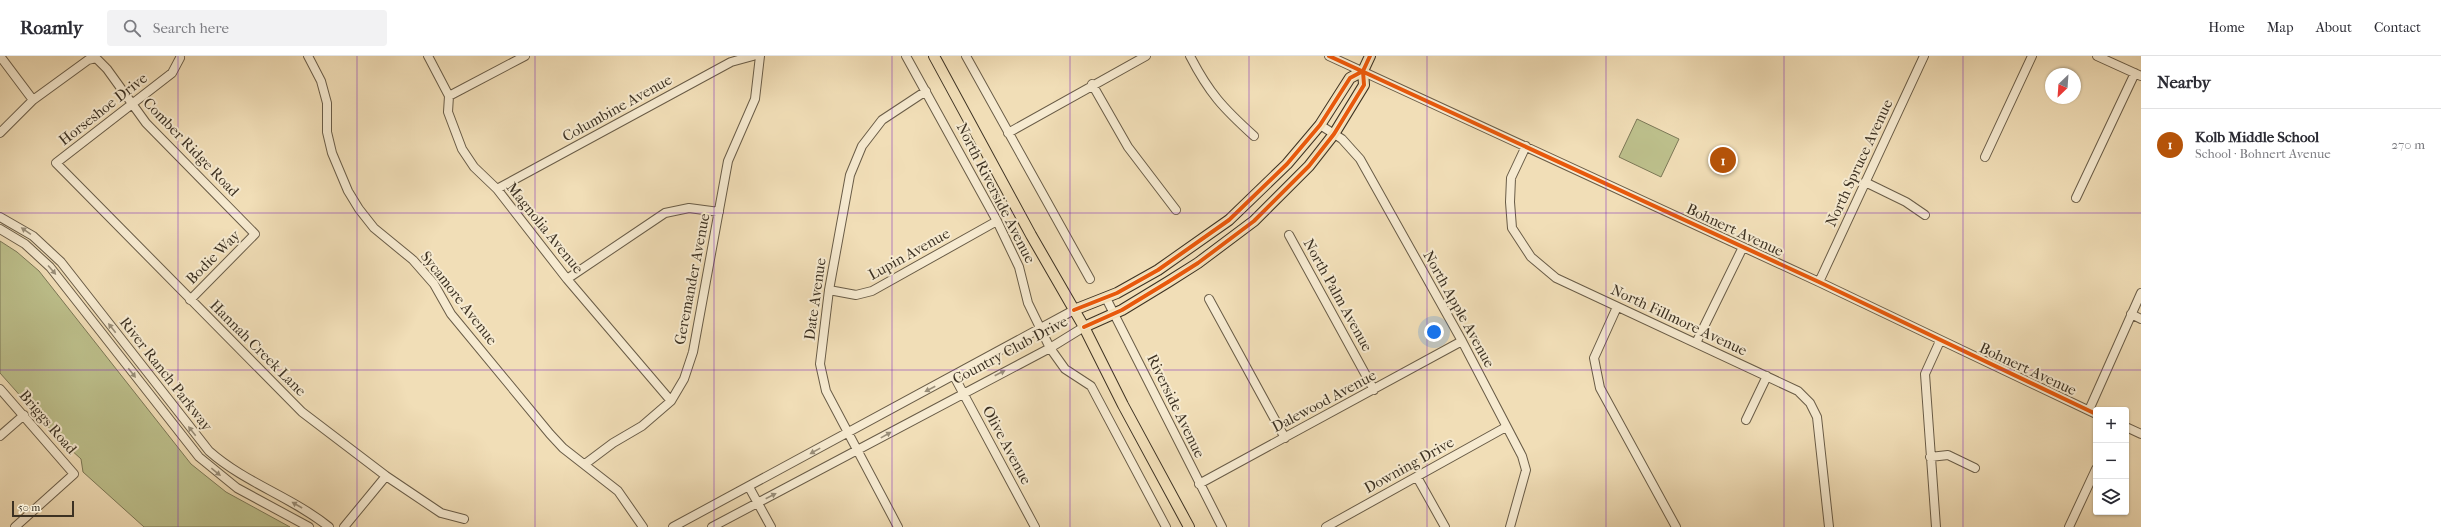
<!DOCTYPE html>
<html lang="en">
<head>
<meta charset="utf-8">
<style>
	:root { --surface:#fff; --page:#f2f2f3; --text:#2b2b33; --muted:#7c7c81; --line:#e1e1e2; --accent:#b45309 }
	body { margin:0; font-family:"IM FELL French Canon",serif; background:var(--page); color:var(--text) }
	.controls { position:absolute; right:12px; bottom:12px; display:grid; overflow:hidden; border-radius:4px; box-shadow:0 1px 3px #0004 }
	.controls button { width:36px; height:36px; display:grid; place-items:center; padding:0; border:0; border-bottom:1px solid var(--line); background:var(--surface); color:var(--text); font:20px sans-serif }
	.compass { position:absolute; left:2045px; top:12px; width:36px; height:36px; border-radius:50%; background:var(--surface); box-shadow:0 1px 3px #0004; rotate:205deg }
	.scale { position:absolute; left:12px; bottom:10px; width:62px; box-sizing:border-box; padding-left:4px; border:2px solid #3c3122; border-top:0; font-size:11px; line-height:14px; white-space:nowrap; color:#3c3122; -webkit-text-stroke:3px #f6ead0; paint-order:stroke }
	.you { position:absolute; left:1434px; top:276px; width:14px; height:14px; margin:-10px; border:3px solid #fff; border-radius:50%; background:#1a73e8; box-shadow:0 0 0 6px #1a73e833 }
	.badge { display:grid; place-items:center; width:26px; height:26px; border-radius:50%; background:var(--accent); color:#fff; font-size:13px; font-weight:700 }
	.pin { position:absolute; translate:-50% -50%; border:2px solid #fff; box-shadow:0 1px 4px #0006 }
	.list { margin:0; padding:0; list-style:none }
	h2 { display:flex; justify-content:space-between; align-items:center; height:52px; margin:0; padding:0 16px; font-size:17px }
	h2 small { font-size:13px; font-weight:400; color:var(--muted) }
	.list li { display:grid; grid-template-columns:26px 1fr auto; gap:12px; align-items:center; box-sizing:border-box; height:72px; padding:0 16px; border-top:1px solid var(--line) }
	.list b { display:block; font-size:15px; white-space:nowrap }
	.list p { margin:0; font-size:13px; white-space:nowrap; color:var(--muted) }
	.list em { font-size:13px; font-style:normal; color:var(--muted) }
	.icon { flex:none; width:22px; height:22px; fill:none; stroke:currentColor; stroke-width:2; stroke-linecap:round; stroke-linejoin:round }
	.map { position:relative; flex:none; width:2141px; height:471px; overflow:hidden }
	header { display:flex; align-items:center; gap:24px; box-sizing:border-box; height:56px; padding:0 20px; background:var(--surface); border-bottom:1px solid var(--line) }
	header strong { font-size:19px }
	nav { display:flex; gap:22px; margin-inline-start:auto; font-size:14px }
	.search { width:280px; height:36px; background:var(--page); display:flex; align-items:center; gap:10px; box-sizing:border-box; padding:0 14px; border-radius:4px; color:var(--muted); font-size:15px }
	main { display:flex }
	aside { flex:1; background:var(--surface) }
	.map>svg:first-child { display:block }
</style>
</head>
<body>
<header>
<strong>Roamly</strong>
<div class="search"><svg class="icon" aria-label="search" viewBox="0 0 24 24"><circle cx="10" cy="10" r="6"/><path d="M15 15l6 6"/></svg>Search here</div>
<nav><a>Home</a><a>Map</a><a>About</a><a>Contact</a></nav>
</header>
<main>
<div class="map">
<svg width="2141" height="471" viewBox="0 0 2141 471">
	<rect width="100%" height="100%" fill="#f1deb7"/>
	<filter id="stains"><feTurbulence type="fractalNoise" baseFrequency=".005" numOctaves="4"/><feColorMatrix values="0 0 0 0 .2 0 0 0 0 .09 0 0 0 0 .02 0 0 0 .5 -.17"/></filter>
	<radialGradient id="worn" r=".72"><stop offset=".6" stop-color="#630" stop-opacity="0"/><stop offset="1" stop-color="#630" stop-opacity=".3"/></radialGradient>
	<path fill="#bdc08c" stroke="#7c7857" d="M1637 63 1679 83 1661 121 1619 101Z
		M0 185 17 196 39 215 191 408 226 436 290 471H144L83 416 81 403 56 380 0 317Z"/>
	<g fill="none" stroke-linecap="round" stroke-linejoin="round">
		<g stroke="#695c47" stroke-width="10">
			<path id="minor" d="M0 0 33 44
				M308 0 321 25 327 47V76L332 97 348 135 359 153 374 172 413 204 434 228 451 258 550 378 563 392 618 435 643 471
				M428 0 449 40 448 56 462 93 474 111 497 133 567 223 671 345
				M906 0 997 165 1019 211 1028 247 1050 292 1065 313 1091 330 1166 471
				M966 0 1090 223
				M1190 0C1209 37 1223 52 1254 80
				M1329 0 1819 226 2096 358
				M2097 0 2141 20
				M180 2 172 17 56 107 302 356 386 420 441 457 464 463
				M1092 28 1128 91 1176 154
				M449 40 525 0
				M1320 69 1342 83 1360 103 1462 285 1522 400 1526 414 1510 471
				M0 77 33 44 88 4 96 2 107 13 146 67 255 178 190 244
				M1008 77 1146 0
				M1526 90 1511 122 1510 146 1512 172 1531 201 1556 222 1798 335 1810 347 1817 361 1829 471
				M1985 101 2032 0
				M1865 126 1906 146 1925 159
				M497 133 731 6 753 0
				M2076 142 2135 17
				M0 161 33 180 61 206 209 395C245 427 292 441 329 471
				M0 173 25 188 50 211 199 401 237 432 309 471
				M1289 179 1374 334
				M567 223 665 157 689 152 719 156
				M1819 226 1924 0
				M829 234 856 239 872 235 997 165
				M1106 242 1222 471
				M1209 243 1285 382
				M1617 251 1594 302 1600 332 1676 471
				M2131 258 2141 263
				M1696 287 1743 191
				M954 320 1035 471
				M0 333 74 418 15 471
				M2089 354 2141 237
				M1746 364 1767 320
				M2126 371 2141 378
				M0 380 24 359
				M1930 401 1948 399 1975 412
				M585 408 613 387 642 370 671 345 684 323 693 296 728 105 755 43 760 0
				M1417 421 1445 471
				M1199 428 1462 285
				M749 431 771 471
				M344 471 386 420
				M673 471 1074 254
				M712 471 1050 292 1084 271
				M898 471 826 335 820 308 829 234 850 119 862 90 882 64 926 35
				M1326 471 1506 371
				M1936 471 1925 318 1940 285
				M2069 471 2096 413"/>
		</g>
		<g stroke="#3c3122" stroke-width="12">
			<path id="major" d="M934 0 1031 179 1084 271 1123 349 1189 471
				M1074 254 1117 237 1158 214 1229 164 1287 108 1320 69 1350 22 1363 15
				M1084 271 1122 254 1168 226 1198 207 1254 165 1309 110 1334 78 1364 29 1363 15 1370 0"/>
		</g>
		<use href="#minor" stroke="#f6ead0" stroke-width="8"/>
		<use href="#major" stroke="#f1deb7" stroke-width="10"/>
		<g stroke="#f6ead0" stroke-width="6">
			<path id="cycleway" d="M1329 0 1819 226 2096 358
				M1074 254 1117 237 1158 214 1229 164 1287 108 1320 69 1350 22 1363 15
				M1084 271 1122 254 1168 226 1198 207 1254 165 1309 110 1334 78 1364 29 1363 15 1370 0"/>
		</g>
		<use href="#cycleway" stroke="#e8590c" stroke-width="4"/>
	</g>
	<defs><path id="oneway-solid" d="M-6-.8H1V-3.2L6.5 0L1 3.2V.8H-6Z"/></defs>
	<g fill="#998e79">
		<use href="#oneway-solid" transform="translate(26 175) rotate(-145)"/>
		<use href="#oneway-solid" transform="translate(52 214) rotate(49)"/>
		<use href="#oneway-solid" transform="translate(112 272) rotate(-128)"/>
		<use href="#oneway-solid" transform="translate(132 317) rotate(52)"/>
		<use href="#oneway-solid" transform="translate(1000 317) rotate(-27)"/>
		<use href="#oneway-solid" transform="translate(930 333) rotate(152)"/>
		<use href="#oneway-solid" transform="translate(192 375) rotate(-128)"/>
		<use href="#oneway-solid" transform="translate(886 379) rotate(-29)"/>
		<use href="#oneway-solid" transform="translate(815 395) rotate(151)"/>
		<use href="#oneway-solid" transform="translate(216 416) rotate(39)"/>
		<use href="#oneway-solid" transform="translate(771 440) rotate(-27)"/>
		<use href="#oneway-solid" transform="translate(297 449) rotate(-150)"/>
	</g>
	<path fill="none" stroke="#7b2cbf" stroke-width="1" stroke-opacity="0.55" d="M178 0V471M357 0V471M535 0V471M714 0V471M892 0V471M1070 0V471M1249 0V471M1427 0V471M1606 0V471M1784 0V471M1963 0V471M0 157H2141M0 314H2141"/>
	<g text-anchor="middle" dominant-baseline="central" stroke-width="4" stroke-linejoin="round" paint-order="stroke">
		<g font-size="15" fill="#3c3122" stroke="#f6ead0">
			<text transform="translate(617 52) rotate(-29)">Columbine Avenue</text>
			<text transform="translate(103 53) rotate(-38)">Horseshoe Drive</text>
			<text transform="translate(191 91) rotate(46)">Comber Ridge Road</text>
			<text transform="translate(1859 107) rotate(-65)">North Spruce Avenue</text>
			<text transform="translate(996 137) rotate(63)">North Riverside Avenue</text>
			<text transform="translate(545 172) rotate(51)">Magnolia Avenue</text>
			<text transform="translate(1735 174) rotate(25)">Bohnert Avenue</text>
			<text transform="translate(909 198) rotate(-29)">Lupin Avenue</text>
			<text transform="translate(213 201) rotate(-45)">Bodie Way</text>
			<text transform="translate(692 223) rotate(-79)">Geremander Avenue</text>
			<text transform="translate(1338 239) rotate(61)">North Palm Avenue</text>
			<text transform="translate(459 242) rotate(52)">Sycamore Avenue</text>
			<text transform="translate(815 243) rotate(-82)">Date Avenue</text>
			<text transform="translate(1459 253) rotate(61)">North Apple Avenue</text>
			<text transform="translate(1679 264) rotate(25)">North Fillmore Avenue</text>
			<text transform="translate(258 292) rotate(45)">Hannah Creek Lane</text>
			<text transform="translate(1010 294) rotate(-28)">Country Club Drive</text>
			<text transform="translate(2028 313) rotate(25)">Bohnert Avenue</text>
			<text transform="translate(166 318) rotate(52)">River Ranch Parkway</text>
			<text transform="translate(1324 345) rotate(-28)">Dalewood Avenue</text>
			<text transform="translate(1176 350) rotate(64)">Riverside Avenue</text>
			<text transform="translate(48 366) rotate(49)">Briggs Road</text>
			<text transform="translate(1007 389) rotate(62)">Olive Avenue</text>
			<text transform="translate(1409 409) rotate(-29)">Downing Drive</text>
		</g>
	</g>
	<rect width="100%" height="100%" filter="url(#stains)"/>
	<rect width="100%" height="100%" fill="url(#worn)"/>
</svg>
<div class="controls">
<button>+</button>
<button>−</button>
<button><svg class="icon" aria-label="layers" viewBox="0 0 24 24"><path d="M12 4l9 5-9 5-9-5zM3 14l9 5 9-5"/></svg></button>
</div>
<svg class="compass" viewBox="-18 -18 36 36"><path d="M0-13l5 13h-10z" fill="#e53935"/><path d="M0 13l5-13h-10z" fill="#7c7c81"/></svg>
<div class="scale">50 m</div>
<div class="you"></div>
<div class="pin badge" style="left:1723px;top:104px">1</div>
</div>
<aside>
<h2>Nearby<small></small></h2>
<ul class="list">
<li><span class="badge">1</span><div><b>Kolb Middle School</b><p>School · Bohnert Avenue</p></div><em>270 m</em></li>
</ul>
</aside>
</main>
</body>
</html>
